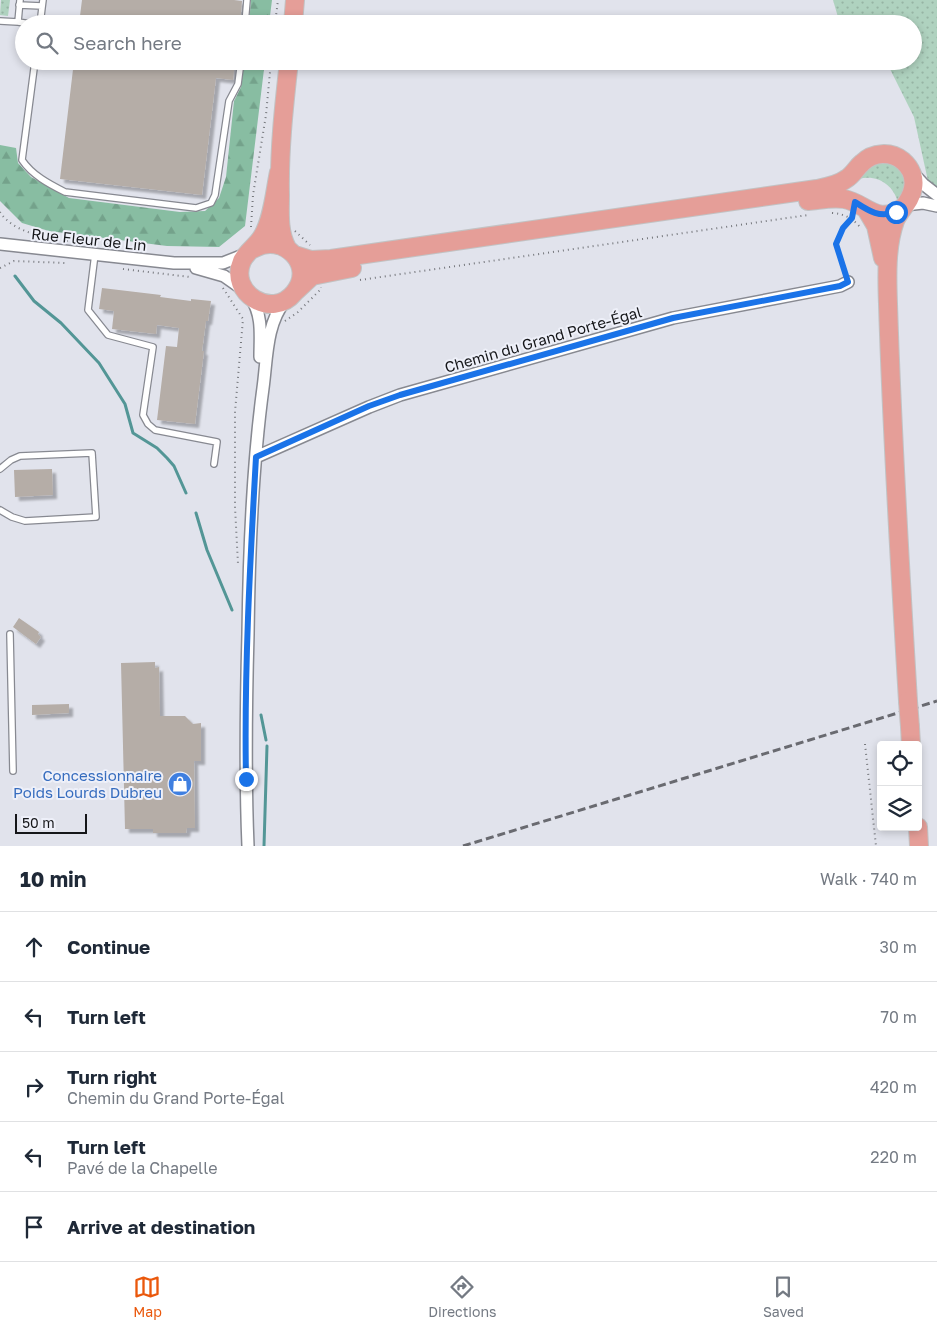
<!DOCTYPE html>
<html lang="en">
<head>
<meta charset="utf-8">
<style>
	:root { --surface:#fff; --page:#f2f2f3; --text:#1f2937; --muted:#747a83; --line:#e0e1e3; --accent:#ea580c }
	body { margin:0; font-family:"Golos Text",sans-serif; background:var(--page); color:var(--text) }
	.controls { position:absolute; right:15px; bottom:15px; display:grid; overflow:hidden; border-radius:5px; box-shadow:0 2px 8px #0003 }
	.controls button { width:45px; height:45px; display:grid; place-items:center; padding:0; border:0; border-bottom:1px solid var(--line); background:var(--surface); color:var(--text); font:25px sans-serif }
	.scale { position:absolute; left:15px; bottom:12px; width:72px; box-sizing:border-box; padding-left:5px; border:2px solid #151619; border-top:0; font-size:14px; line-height:18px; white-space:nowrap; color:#151619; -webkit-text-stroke:4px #eef0f9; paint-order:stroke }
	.stop { position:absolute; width:15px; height:15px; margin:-11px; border:4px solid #1a73e8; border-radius:50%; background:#fff }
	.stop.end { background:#1a73e8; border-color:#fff; box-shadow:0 1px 5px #0008 }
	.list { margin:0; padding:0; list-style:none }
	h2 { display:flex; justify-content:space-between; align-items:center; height:65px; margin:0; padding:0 20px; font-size:21px }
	h2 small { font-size:16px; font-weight:400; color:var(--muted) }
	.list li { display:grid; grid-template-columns:32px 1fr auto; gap:15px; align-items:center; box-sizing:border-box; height:70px; padding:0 20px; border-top:1px solid var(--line) }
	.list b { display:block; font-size:19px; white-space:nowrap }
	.list p { margin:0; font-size:16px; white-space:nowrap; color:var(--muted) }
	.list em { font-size:16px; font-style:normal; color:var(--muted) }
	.icon { flex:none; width:28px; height:28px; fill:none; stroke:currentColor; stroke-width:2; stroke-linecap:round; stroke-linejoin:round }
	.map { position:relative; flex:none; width:937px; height:846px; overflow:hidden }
	.search { position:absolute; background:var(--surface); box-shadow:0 2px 8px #0003; left:15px; right:15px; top:15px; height:55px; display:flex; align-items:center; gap:12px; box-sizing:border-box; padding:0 18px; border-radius:28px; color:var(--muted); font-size:19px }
	.sheet { height:415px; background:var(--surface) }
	nav { display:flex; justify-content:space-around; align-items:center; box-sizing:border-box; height:70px; border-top:1px solid var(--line); background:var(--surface); font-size:14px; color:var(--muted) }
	nav a { display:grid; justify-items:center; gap:2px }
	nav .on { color:var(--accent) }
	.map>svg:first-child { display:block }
</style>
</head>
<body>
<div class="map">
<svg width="937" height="846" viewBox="0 0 937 846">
	<defs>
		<pattern id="grass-dots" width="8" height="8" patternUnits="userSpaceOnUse" patternTransform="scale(1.25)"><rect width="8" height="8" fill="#afd2bf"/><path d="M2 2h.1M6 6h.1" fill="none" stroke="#96b4a4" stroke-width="1.8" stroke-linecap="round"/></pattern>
		<pattern id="forest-firs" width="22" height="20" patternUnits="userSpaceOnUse" patternTransform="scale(1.25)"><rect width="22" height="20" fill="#88bda2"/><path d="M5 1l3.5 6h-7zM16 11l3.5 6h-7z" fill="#74a28b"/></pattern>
		<filter id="shadow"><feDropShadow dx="4" dy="4" stdDeviation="1" flood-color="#0004"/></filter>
	</defs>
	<rect width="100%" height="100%" fill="#e1e3ec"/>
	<path fill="url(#grass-dots)" d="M1 0H10L8 16 0 15Z
		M833 0H937V189L928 181 914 117 886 61H913V24H840Z
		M888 161 902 170 907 184 898 203C894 185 877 174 859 179L868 165Z"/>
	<path fill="url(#forest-firs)" d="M251 0H272L269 24H249Z
		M244 61H265L245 226 219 247 167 246 49 231 22 223 0 201V145L16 148 18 163 31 177 69 198 180 212 205 211 219 198 226 177 234 101 241 87Z"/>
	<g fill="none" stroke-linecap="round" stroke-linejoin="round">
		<path stroke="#539696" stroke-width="3" d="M15 276 34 301 61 323 99 363 125 404 133 433 157 448 167 458 174 466 186 493
			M196 513 207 550 232 610
			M261 715 266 740
			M264 846 267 746"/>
	</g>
	<path fill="#b5ada7" filter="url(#shadow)" d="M82 0H234L242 1 240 24H79Z
		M74 61H235L233 80 216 78 202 195 60 179Z
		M102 288 161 295 160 297 191 301V299L211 301 208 321H206L202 351H204L195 424 157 420 166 346 177 347 179 328 157 325 156 334 112 329 114 311 99 309Z
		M52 469 53 495 15 497 14 470Z
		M19 618 39 632 38 634 41 637 36 644 13 627Z
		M155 662V668L159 667 160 716H185L193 724 201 723V761H194L195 828H187L186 833H153V829H125L121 663Z
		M69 704V713L32 715V705Z"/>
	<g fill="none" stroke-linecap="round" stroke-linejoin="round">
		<g stroke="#878991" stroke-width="8">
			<path id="service" d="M19 5 42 6
				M0 21 18 22 20 0
				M18 22 31 24
				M40 24 43 0
				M245 24 247 0
				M35 61 22 160C32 175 49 184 65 192L196 208 211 203 215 195 229 101 238 84 241 61
				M95 254 88 310 108 335 153 347 143 415 148 424 155 430 217 442 214 464
				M0 469 11 460 20 456 92 453 96 517 25 521 12 517 0 510
				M10 634 13 771"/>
		</g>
		<g stroke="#878991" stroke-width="14">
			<path id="minor" d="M913 173 923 184 937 195
				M905 205 923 203 937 206
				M0 244 174 263H223L246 254
				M196 268 224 276 244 290
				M251 298C263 316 260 336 260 357
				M256 457 369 407 400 395 673 318 840 286 848 282
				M248 846C245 775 246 705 248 634 249 552 252 469 263 388 267 359 266 324 285 301"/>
		</g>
		<g stroke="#c2c2c3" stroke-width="20">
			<path id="primary" d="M293 24 295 0
				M808 201C820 200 832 197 844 199 866 203 877 226 902 208
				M866 209 876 226 883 258
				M287 248C278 231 280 213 280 195 279 150 284 106 289 61
				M253 249C283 231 317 266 294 293 272 320 228 293 242 261 247 251 258 245 263 235 273 218 275 190 279 172
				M295 255 311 260 331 259 817 189C827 187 838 185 846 179 853 175 856 168 862 163 873 152 891 151 903 161 911 168 915 178 913 188 911 202 900 209 895 221 886 246 887 277 888 304 892 436 900 569 908 701
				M296 291 312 276 352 268
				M910 727 911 745
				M918 827 919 846"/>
		</g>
		<path stroke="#75777c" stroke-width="2" stroke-dasharray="1 4" stroke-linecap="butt" d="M275 24 278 0
			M0 212C19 242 81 241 113 245
			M832 213C845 214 852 218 860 227
			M251 227 253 195 266 115 271 61
			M295 231 310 245
			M0 268 14 261 66 263
			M123 269 190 277
			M846 273C835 248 832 240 851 219
			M360 280 808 215
			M223 288 243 319 235 412V507L238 564
			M285 321 298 312 321 289V287
			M865 744 876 846"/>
		<use href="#service" stroke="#fff" stroke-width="5.5"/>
		<use href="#minor" stroke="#fff" stroke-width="11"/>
		<use href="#primary" stroke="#e59e98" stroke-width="18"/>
		<path stroke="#696a70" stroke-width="3" stroke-dasharray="8 4" stroke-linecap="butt" d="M463 846 937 701"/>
		<g stroke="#c2c2c3" stroke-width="20" stroke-linecap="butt">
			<path id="primary-bridge" d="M908 701 910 727"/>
		</g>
		<use href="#primary-bridge" stroke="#e59e98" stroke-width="18"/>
	</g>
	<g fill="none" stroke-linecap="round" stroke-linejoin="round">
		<path stroke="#1a73e8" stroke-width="6" d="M246 779C244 672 250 564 256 457L369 406 400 395 673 318 840 286 848 282 836 244 843 228 852 218 855 202C869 211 879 218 896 212"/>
	</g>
	<defs>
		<g id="shop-disc" transform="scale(1.25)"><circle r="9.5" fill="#3f7fe0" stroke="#eef0f9"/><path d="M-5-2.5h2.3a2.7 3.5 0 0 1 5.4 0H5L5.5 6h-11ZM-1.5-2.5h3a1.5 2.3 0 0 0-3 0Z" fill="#fff"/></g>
	</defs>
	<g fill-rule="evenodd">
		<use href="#shop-disc" x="180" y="784"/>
	</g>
	<g text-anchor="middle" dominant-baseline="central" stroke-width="4" stroke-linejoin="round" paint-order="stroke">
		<g font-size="15" fill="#151619" stroke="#eef0f9">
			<text transform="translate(89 239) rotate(6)">Rue Fleur de Lin</text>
			<text transform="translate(543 339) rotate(-16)">Chemin du Grand Porte-Égal</text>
		</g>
		<g font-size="15" fill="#366cbe" stroke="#eef0f9" text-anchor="end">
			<text x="162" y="775">Concessionnaire<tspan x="162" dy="17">Poids Lourds Dubreu</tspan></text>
		</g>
	</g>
</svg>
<div class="controls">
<button><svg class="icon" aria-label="locate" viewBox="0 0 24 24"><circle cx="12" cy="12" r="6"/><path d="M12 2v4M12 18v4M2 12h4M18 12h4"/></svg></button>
<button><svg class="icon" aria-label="layers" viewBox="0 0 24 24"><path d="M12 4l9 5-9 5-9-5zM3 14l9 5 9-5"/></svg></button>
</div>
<div class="scale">50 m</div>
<div class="stop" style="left:896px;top:212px"></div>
<div class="stop end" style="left:246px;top:779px"></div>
<div class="search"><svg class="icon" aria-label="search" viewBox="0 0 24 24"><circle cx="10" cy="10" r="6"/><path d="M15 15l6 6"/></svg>Search here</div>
</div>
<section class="sheet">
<h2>10 min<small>Walk · 740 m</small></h2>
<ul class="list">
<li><svg class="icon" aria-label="ahead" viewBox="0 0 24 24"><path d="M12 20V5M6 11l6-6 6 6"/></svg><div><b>Continue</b></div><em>30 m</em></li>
<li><svg class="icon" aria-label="left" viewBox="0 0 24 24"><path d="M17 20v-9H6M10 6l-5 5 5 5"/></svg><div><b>Turn left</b></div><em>70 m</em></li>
<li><svg class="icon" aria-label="right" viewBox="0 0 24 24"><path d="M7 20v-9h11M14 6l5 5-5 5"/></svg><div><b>Turn right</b><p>Chemin du Grand Porte-Égal</p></div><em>420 m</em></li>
<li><svg class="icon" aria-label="left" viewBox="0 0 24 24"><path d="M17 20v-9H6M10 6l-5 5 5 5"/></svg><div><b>Turn left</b><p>Pavé de la Chapelle</p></div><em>220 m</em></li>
<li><svg class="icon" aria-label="arrive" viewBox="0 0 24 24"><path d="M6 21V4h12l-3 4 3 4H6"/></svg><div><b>Arrive at destination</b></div></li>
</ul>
</section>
<nav>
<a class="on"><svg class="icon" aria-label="map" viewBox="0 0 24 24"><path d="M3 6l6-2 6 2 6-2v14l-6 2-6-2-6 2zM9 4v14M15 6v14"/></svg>Map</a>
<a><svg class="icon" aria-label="directions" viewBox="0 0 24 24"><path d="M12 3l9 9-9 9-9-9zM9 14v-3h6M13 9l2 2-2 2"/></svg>Directions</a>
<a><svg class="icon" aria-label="saved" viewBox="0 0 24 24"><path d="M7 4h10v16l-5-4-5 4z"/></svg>Saved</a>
</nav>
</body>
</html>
